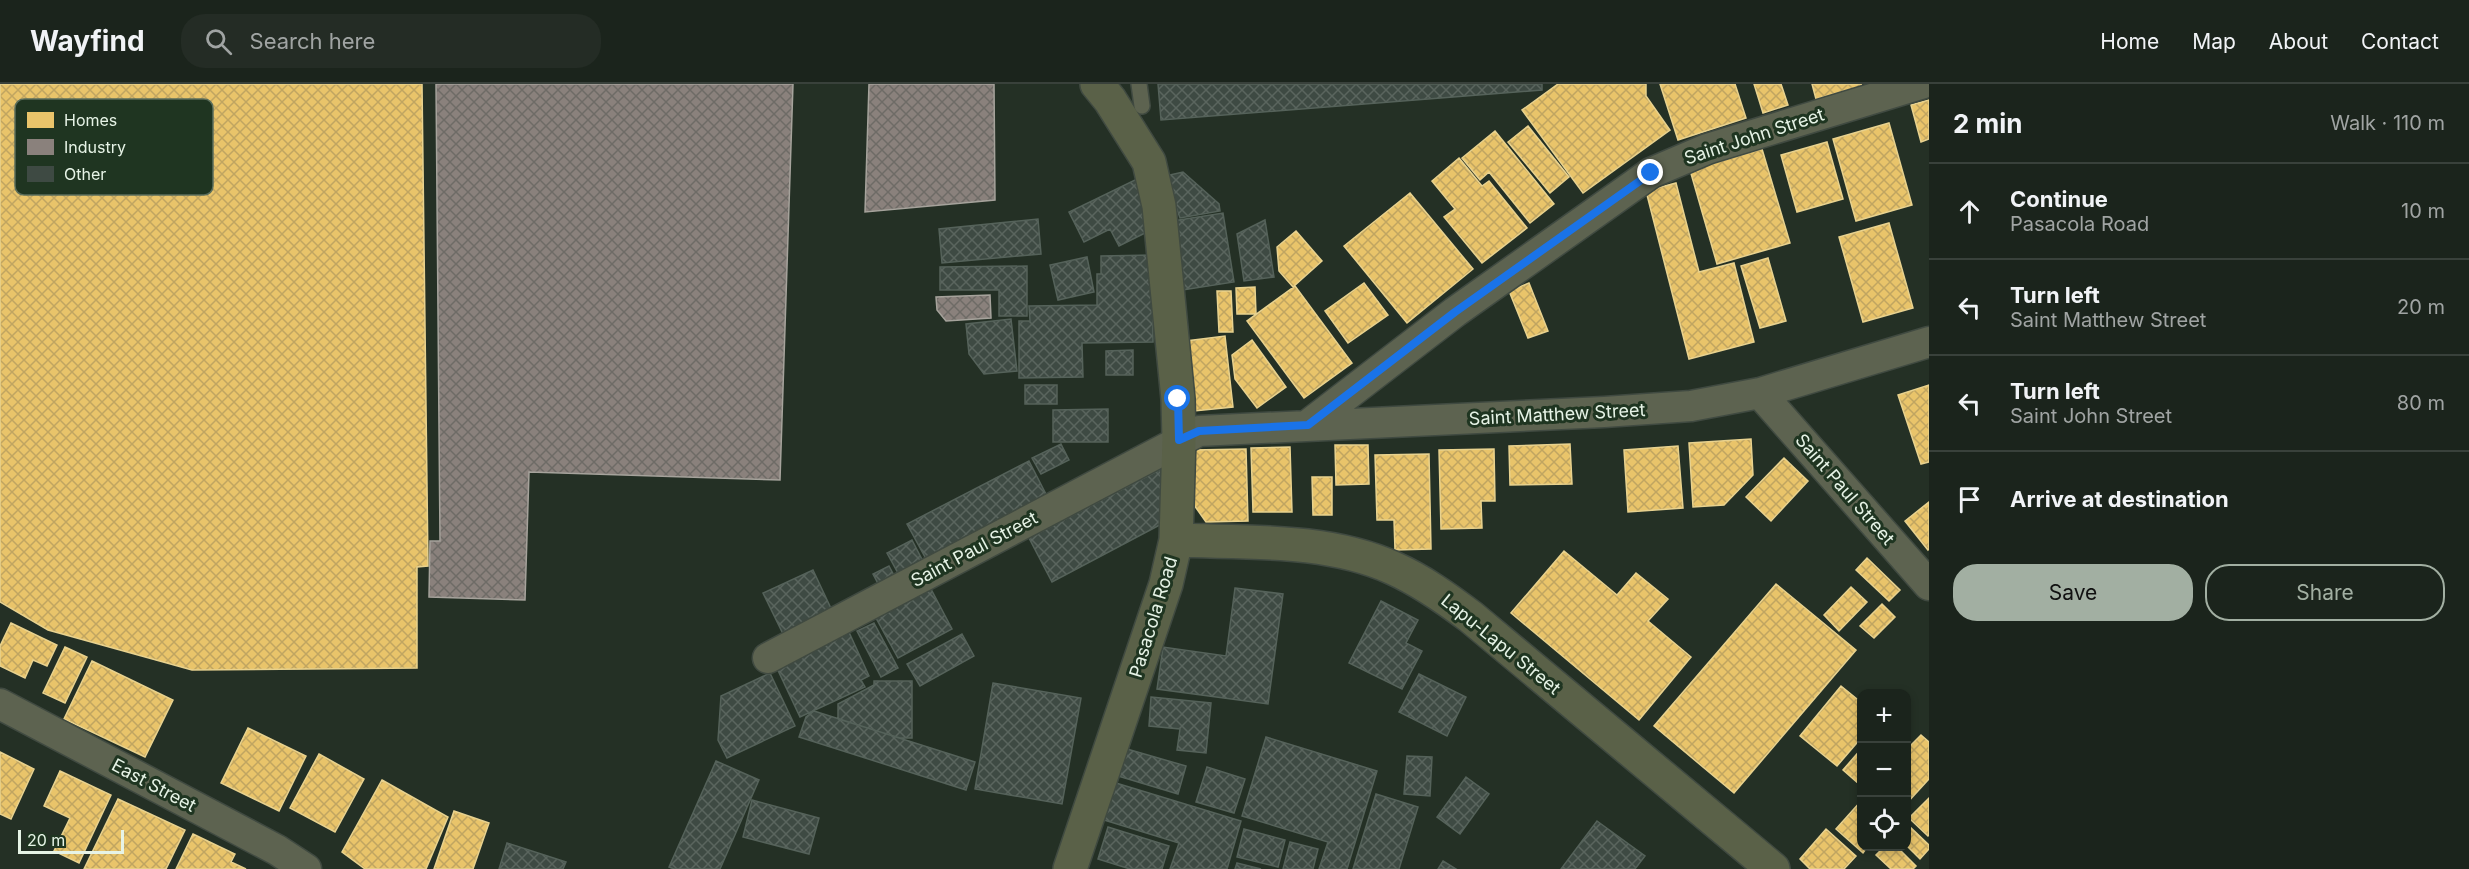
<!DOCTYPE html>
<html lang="en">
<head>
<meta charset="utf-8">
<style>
	:root { --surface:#1b241c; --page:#242c25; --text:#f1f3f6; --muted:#a0a4a3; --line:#39413b; --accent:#a2afa2 }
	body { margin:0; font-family:Inter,sans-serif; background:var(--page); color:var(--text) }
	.controls { position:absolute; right:18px; bottom:18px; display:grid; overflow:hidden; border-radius:12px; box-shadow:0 3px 9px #0003 }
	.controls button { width:54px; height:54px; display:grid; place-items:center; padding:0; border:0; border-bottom:2px solid var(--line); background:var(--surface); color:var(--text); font:30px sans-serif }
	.scale { position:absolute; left:18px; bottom:15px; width:106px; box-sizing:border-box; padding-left:6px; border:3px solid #e6f3e6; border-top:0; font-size:16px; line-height:21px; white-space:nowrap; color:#e6f3e6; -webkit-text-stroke:4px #1f3521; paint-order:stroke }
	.stop { position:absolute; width:18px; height:18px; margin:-14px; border:4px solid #1a73e8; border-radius:50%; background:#fff }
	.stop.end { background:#1a73e8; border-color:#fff; box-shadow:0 2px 6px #0008 }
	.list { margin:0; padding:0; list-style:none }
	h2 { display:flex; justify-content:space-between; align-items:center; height:78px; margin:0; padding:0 24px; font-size:26px }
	h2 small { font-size:20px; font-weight:400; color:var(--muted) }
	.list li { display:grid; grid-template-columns:39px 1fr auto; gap:18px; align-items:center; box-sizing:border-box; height:96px; padding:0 24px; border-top:2px solid var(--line) }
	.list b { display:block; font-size:22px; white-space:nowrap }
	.list p { margin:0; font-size:20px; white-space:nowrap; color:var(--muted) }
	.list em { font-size:20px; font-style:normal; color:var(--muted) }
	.actions { display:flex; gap:12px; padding:18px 24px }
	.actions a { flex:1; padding:14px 0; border:2px solid var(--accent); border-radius:24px; text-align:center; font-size:21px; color:var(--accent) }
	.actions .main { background:var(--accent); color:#111 }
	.icon { flex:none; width:33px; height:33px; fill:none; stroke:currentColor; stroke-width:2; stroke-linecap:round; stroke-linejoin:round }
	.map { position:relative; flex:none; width:1929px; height:785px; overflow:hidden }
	header { display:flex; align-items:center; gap:36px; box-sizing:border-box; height:84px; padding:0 30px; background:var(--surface); border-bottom:2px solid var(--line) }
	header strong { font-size:28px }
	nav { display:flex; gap:33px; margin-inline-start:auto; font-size:21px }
	.search { width:420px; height:54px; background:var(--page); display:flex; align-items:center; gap:15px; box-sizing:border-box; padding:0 21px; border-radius:24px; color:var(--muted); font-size:22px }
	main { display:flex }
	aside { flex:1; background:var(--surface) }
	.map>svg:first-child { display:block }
</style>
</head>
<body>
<header>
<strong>Wayfind</strong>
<div class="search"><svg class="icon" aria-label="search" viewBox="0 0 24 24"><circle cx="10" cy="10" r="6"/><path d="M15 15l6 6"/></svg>Search here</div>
<nav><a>Home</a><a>Map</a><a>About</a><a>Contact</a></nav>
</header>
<main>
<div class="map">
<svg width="1929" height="785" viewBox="0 0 1929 785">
	<defs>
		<pattern id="homes-cross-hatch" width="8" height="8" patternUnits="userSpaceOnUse" patternTransform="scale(1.5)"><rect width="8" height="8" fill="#e9c46a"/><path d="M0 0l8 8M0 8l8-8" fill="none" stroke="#c0a561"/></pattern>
		<pattern id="industry-cross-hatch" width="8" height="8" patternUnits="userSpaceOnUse" patternTransform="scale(1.5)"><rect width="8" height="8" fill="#8a817c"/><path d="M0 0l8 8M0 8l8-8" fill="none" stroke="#6e6b66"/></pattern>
		<pattern id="building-cross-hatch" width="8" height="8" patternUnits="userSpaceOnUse" patternTransform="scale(1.5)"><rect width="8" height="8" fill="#3e4a43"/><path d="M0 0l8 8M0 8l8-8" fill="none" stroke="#5a655e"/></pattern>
	</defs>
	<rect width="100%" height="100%" fill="#243025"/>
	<path fill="url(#homes-cross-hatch)" stroke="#e8d28f" stroke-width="1.5" d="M0 0H422L428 482 417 483V584L192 586 48 546 0 518Z
		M1558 0H1646V12L1670 46 1583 109 1522 26Z
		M1660 0H1735L1746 34 1678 56Z
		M1754 0H1781L1788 21 1763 29Z
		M1812 0H1861L1862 2 1816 15Z
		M1929 16V55L1921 58 1911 21Z
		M1889 39 1912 121 1856 137 1833 55Z
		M1528 42 1569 93 1550 109 1508 58Z
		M1495 47 1554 120 1530 139 1489 88 1480 96 1462 74Z
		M1827 58 1843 115 1797 128 1781 71Z
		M1762 65 1790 159 1717 180 1690 86Z
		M1459 74 1482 102 1489 97 1527 144 1482 179 1444 133 1455 125 1432 97Z
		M1676 99 1699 188 1734 179 1754 258 1689 275 1646 107Z
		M1410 109 1473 185 1407 239 1344 162Z
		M1889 139 1913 224 1863 238 1839 153Z
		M1296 147 1322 177 1293 203 1279 187 1277 163Z
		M1768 174 1786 237 1760 244 1741 182Z
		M1364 199 1388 231 1348 259 1325 227Z
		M1529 199 1548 247 1528 254 1509 207Z
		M1295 202 1352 279 1304 314 1247 237Z
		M1255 203 1256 230H1237L1236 204Z
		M1217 207H1231L1233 248H1219Z
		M1225 252 1233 323 1194 327 1186 257Z
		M1252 256 1286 303 1257 324 1235 295 1232 271Z
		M1929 301V378L1921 380 1898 311Z
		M1751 355 1753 391 1724 421 1693 423 1689 359Z
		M1570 360 1572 400 1510 401 1509 362Z
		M1335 361H1368L1369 400 1336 401Z
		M1678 362 1683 424 1628 428 1624 366Z
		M1290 363 1292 428H1253L1251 364Z
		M1246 365 1248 437 1206 438 1194 421 1193 366Z
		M1494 365 1495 417H1481L1482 444 1441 445 1439 366Z
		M1429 370 1431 465 1395 466 1394 436H1377L1375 371Z
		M1784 374 1808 397 1771 437 1746 413Z
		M1312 393H1332V431H1313Z
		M1929 418V465L1928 466 1905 437Z
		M1564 467 1617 511 1636 489 1668 515 1648 537 1691 573 1639 636 1511 529Z
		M1867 474 1900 506 1889 517 1856 486Z
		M1776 500 1856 566 1734 709 1654 642Z
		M1851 503 1867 518 1839 547 1824 531Z
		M1882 520 1895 533 1874 554 1860 542Z
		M11 539 57 561 47 582 33 576 25 594 0 582V562Z
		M65 563 87 573 65 619 43 609Z
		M92 577 173 616 145 673 64 635Z
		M1841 602 1862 619V653L1837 682 1800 652Z
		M248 644 306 672 279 727 221 699Z
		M1921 651 1929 658V695L1906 720V666Z
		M1862 664V697L1859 700 1843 686Z
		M0 668 34 685 11 735 0 730Z
		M319 670 364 695 335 748 290 724Z
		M60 687 111 711 79 779 54 767 70 734 44 722Z
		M382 696 448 733 426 785H365L342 768Z
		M1929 714V751L1928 752 1909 734Z
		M118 715 185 746 166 785H84Z
		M1862 716V762H1868L1863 769 1836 745Z
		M454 727 489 739 473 785H434Z
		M1907 740 1929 761V765L1920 775 1906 761Z
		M1826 745 1856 772 1844 785H1810L1800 775Z
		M193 750 235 770 231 778 246 785H176Z
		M1885 762H1896L1916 782 1913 785H1891L1876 771Z"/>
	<path fill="url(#industry-cross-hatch)" stroke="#a6a39c" stroke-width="1.5" d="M436 0H793L780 396 529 388 525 516 429 513 430 457H440Z
		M869 0H994L995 116 865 128Z
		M990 211 991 234 946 237 937 226 936 213Z"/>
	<path fill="url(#building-cross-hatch)" stroke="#55625a" stroke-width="1.5" d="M1158 0H1542V6L1161 36Z
		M1183 88 1219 120 1220 127 1180 134 1165 92Z
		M1137 95 1153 145 1119 162 1110 145 1084 158 1069 128Z
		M1223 129 1234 198 1183 206 1172 137Z
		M1038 135 1041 170 942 179 939 145Z
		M1265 136 1274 193 1244 197 1237 150Z
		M1152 171 1153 258 1082 259 1083 293 1019 294V237H1030L1029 222 1097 221V190H1101V172Z
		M1087 173 1094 208 1058 216 1050 181Z
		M1027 182V232H999V206H940V183Z
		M1011 235 1017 287 984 290 969 270 966 240Z
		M1133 266V291H1106V267Z
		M1025 301H1057V320H1025Z
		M1108 325V358H1053V326Z
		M1061 360 1069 376 1041 390 1032 374Z
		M1029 377 1051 420 931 484 907 440Z
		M1163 384 1171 435 1052 498 1029 454Z
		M912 456 928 487 904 500 887 469Z
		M889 482 898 499 882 507 873 490Z
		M813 486 835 533 786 556 763 509Z
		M1235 504 1283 510 1268 620 1157 605 1163 563 1226 572Z
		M931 505 952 545 898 574 876 534Z
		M1381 517 1418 536 1406 559 1422 567 1402 605 1349 579Z
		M874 539 898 584 881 593 857 547Z
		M848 546 869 592 861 596 865 603 800 633 775 580Z
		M962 550 974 572 920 602 907 580Z
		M770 589 795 642 727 674 718 656 721 612Z
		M1419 590 1466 613 1447 652 1399 628Z
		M874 597H912V654H900L838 635V620L874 601Z
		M993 599 1081 614 1062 720 975 705Z
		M1151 613 1211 619 1206 669 1177 666 1180 645 1149 642Z
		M814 627 975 678 966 706 799 653 806 633Z
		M1266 653 1377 687 1347 785H1319L1328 758 1242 732Z
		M1127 665 1186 682 1178 710 1118 692Z
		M1407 672 1432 673 1430 712 1404 710Z
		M716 677 759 696 720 785H674L669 783Z
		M1207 683 1245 695 1234 729 1196 718Z
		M1466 693 1489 710 1460 750 1437 733Z
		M1116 699 1241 737 1227 785H1170L1179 759 1104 736Z
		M1376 710 1418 723 1399 785H1353Z
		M752 716 819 734 809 770 743 753Z
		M1597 737 1645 772 1635 785H1561Z
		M1108 743 1169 762 1162 785H1130L1098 775Z
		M1244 745 1285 756 1278 783 1237 773Z
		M1290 758 1318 765 1313 785H1283Z
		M507 759 566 778 563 785H499Z
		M1443 777 1456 785H1438Z
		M1237 779 1261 785H1235Z"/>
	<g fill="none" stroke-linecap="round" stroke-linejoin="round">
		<g stroke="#404a41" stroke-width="18">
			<path id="lane" d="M1139 0 1142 22"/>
		</g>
		<g stroke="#404a41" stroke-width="33">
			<path id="street" d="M1760 309 1929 501
				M1308 341 1455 228 1651 89 1707 65 1921 0
				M768 574 1199 347 1604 328 1691 322 1760 309 1929 258
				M0 620 277 766 306 785"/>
		</g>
		<g stroke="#404a41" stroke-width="36">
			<path id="secondary" d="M1176 456C1247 459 1327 454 1393 484 1422 497 1446 514 1471 533L1773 785
				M1070 785 1166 500 1176 456 1179 355 1178 315 1159 122 1149 78 1110 16 1097 0"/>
		</g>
		<use href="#lane" stroke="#5d6350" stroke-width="15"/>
		<use href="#street" stroke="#5d6350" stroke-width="30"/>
		<use href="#secondary" stroke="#5a6148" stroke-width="33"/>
	</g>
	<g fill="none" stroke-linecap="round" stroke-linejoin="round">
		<path stroke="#1a73e8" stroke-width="8" d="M1178 315 1179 356 1199 347 1308 341 1455 228 1651 89"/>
	</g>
	<g text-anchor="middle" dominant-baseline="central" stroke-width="6" stroke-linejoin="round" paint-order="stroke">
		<g font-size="18" fill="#e6f3e6" stroke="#1f3521">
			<text transform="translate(1754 52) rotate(-18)">Saint John Street</text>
			<text transform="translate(1557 330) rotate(-3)">Saint Matthew Street</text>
			<text transform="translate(1845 405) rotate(49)">Saint Paul Street</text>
			<text transform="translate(974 465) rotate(-28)">Saint Paul Street</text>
			<text transform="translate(1153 533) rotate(-73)">Pasacola Road</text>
			<text transform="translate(1501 560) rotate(39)">Lapu-Lapu Street</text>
			<text transform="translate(154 701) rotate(28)">East Street</text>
		</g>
	</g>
	<rect x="15" y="15" width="198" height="96" rx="9" fill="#1f3521" stroke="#5b6e5c" stroke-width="1.5"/>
	<rect x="27" y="28" width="27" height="16" fill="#e9c46a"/>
	<rect x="27" y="55" width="27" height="16" fill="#8a817c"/>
	<rect x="27" y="82" width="27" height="16" fill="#3e4a43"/>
	<g font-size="16" fill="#e6f3e6">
		<text x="64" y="42">Homes</text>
		<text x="64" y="69">Industry</text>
		<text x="64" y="96">Other</text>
	</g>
</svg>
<div class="controls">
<button>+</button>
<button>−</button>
<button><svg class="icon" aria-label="locate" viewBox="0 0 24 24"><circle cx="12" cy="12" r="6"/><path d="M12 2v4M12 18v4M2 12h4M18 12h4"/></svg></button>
</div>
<div class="scale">20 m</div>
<div class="stop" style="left:1178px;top:315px"></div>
<div class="stop end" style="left:1651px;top:89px"></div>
</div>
<aside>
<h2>2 min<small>Walk · 110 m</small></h2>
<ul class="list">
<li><svg class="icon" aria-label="ahead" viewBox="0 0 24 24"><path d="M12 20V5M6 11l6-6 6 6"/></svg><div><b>Continue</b><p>Pasacola Road</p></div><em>10 m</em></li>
<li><svg class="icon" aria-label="left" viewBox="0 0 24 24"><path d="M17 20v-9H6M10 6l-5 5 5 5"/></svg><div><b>Turn left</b><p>Saint Matthew Street</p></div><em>20 m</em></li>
<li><svg class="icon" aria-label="left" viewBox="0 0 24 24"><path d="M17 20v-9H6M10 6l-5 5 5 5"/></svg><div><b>Turn left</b><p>Saint John Street</p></div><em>80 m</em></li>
<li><svg class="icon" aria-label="arrive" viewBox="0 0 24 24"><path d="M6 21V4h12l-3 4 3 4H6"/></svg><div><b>Arrive at destination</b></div></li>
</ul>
<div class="actions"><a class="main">Save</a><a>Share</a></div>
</aside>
</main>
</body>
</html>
